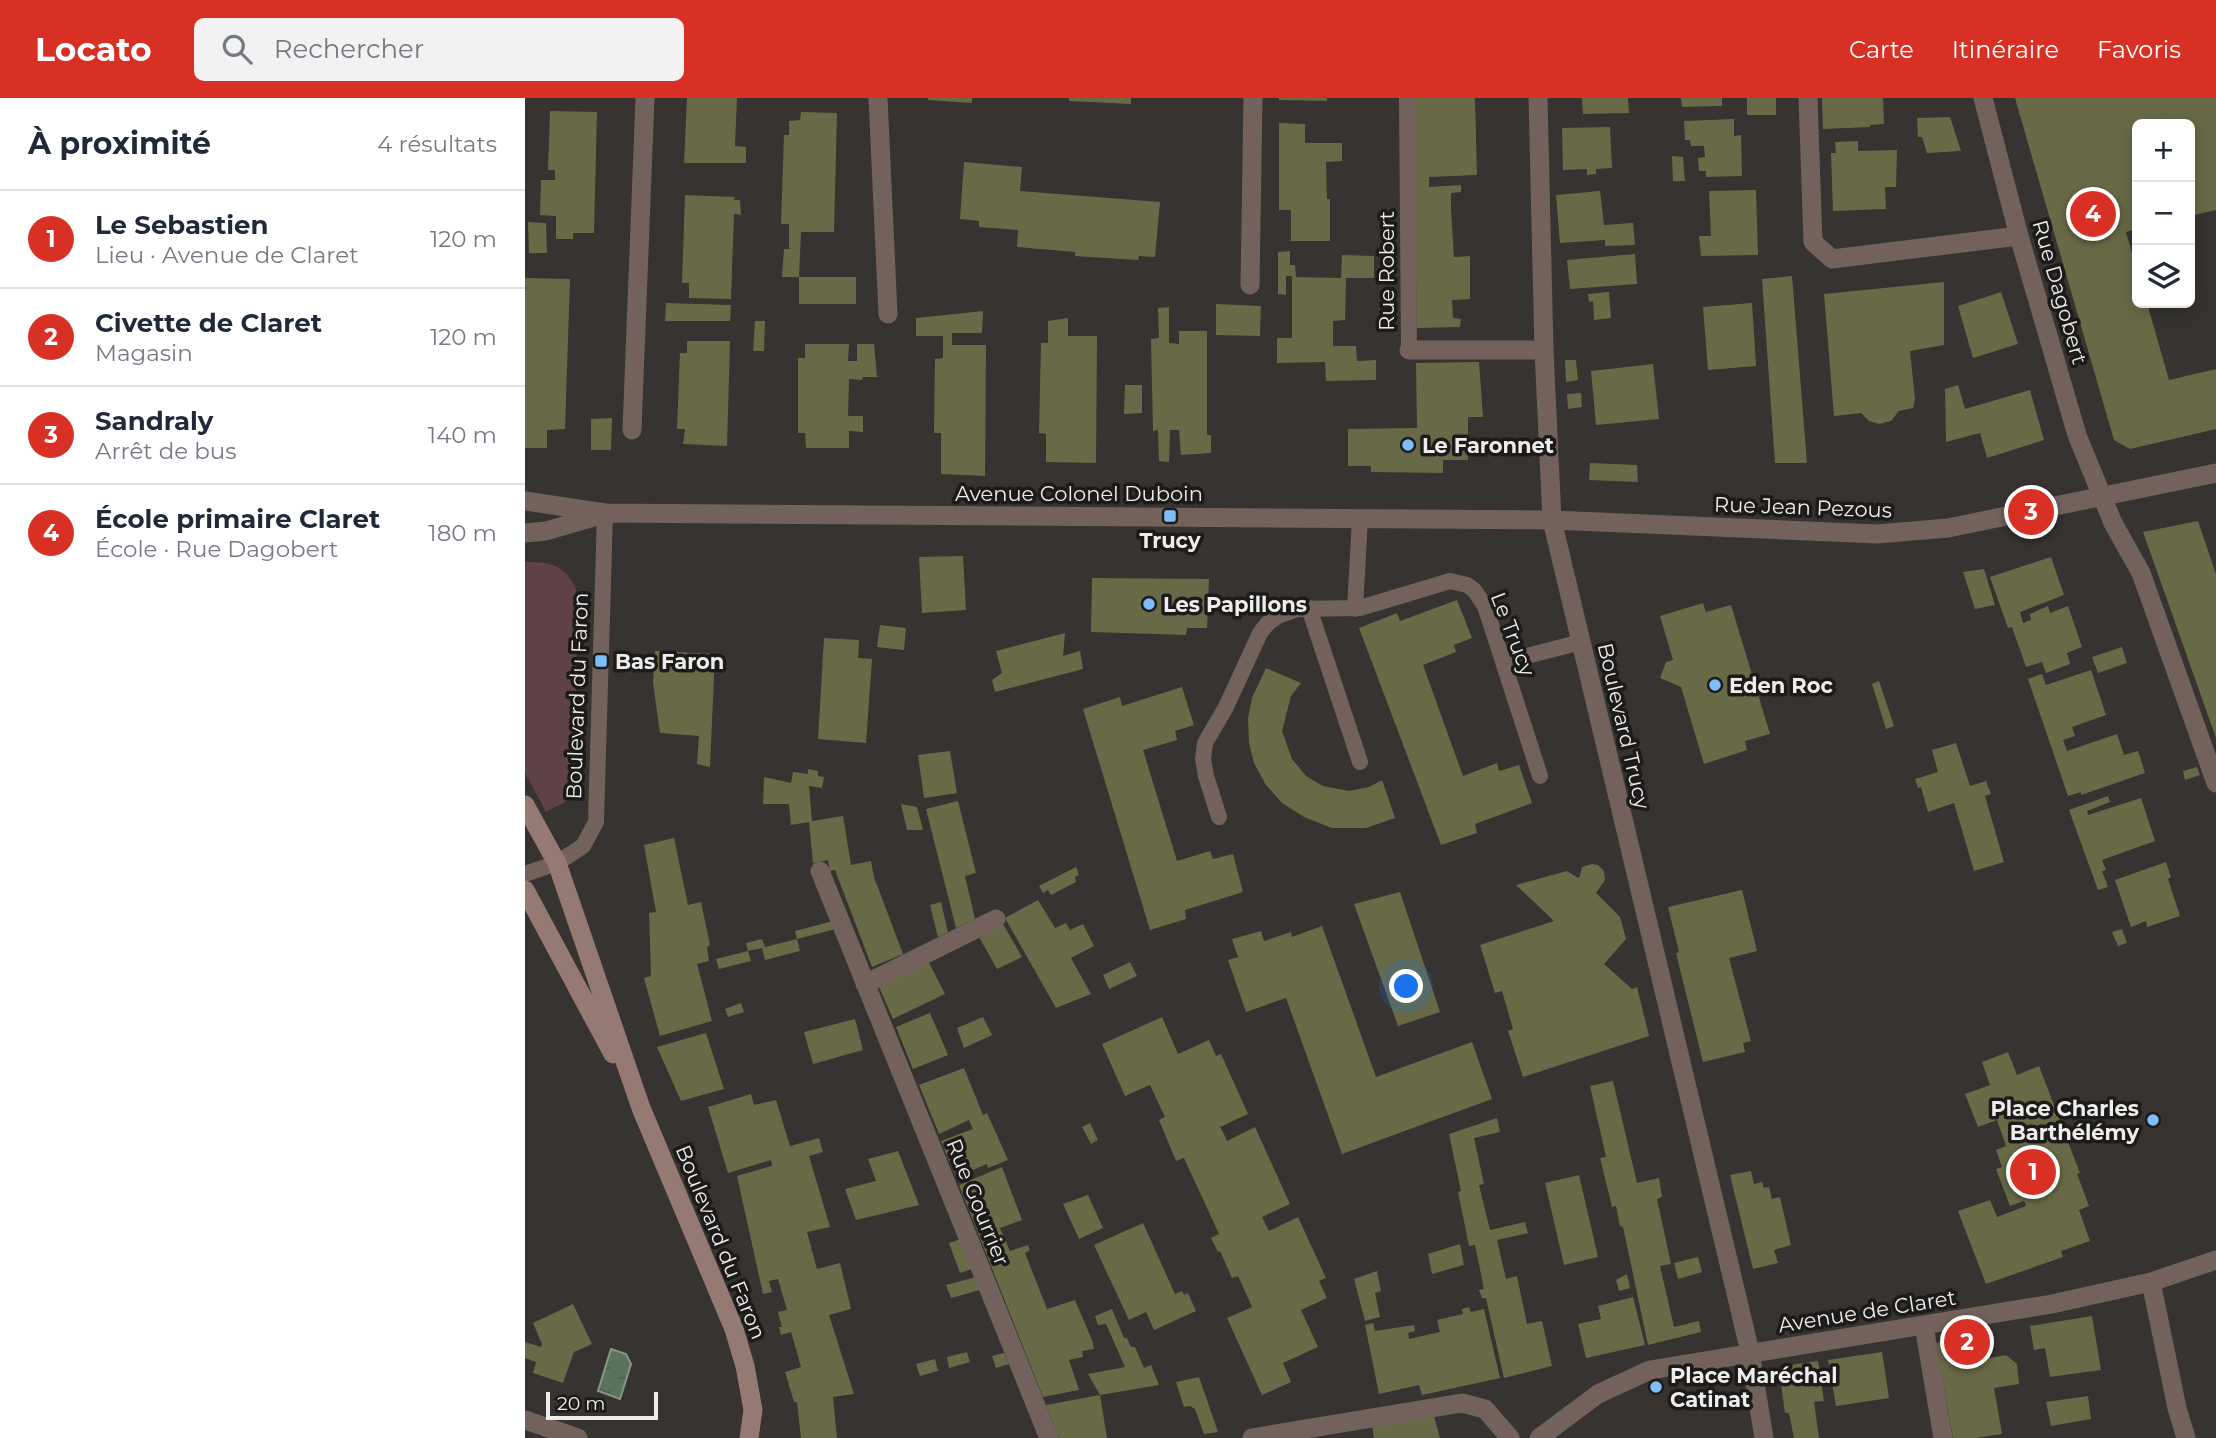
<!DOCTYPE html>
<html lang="fr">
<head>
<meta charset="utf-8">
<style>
	:root { --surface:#fff; --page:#f2f2f3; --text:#1f2937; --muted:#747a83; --line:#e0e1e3; --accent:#d93025 }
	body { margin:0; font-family:Montserrat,sans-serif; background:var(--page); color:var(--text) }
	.controls { position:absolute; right:21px; top:21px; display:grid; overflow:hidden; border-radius:10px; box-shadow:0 4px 18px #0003 }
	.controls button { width:63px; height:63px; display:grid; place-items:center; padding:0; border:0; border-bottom:2px solid var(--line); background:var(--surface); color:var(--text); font:35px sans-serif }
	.scale { position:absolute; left:21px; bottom:18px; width:112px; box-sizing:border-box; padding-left:7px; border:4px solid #efedeb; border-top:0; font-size:19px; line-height:24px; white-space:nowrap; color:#efedeb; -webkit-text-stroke:5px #1c1b1a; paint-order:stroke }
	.you { position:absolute; left:882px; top:889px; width:24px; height:24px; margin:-18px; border:5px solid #fff; border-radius:50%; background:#1a73e8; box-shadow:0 0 0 10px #1a73e833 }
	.badge { display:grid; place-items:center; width:46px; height:46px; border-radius:50%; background:var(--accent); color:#fff; font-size:23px; font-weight:700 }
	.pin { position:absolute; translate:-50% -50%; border:4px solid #fff; box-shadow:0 2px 7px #0006 }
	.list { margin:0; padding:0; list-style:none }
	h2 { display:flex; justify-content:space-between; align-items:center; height:91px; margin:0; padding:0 28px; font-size:30px }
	h2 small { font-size:23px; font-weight:400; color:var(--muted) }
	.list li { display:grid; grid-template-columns:46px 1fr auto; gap:21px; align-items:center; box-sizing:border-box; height:98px; padding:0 28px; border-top:2px solid var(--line) }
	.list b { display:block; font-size:26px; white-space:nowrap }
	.list p { margin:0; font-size:23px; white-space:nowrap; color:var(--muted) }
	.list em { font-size:23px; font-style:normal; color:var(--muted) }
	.icon { flex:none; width:38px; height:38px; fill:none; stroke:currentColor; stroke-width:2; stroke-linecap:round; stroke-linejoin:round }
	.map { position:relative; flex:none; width:1691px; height:1340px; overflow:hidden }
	header { display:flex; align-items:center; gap:42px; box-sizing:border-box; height:98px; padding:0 35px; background:var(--accent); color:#fff }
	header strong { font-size:33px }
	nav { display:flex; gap:38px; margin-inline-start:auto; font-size:24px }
	.search { width:490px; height:63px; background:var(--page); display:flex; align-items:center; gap:18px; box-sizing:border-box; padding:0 24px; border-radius:10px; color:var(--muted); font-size:26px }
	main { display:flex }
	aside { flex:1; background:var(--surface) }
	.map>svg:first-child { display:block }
</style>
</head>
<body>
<header>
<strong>Locato</strong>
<div class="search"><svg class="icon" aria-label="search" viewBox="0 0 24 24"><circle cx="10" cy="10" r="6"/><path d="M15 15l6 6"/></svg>Rechercher</div>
<nav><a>Carte</a><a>Itinéraire</a><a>Favoris</a></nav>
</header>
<main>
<aside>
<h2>À proximité<small>4 résultats</small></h2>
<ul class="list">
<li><span class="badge">1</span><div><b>Le Sebastien</b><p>Lieu · Avenue de Claret</p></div><em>120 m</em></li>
<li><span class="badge">2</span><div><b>Civette de Claret</b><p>Magasin</p></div><em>120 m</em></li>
<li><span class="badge">3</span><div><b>Sandraly</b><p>Arrêt de bus</p></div><em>140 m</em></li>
<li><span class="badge">4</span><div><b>École primaire Claret</b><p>École · Rue Dagobert</p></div><em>180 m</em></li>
</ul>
</aside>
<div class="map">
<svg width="1691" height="1340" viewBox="0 0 1691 1340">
	<defs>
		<pattern id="water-ripples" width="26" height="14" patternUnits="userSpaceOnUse" patternTransform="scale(1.75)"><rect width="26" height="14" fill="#597459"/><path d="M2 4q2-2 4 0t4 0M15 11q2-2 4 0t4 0" fill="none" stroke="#505b4f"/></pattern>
	</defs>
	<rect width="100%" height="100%" fill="#363330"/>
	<path fill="#5f4247" d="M0 464C27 464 39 466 51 491V685L40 704 21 714 0 675Z"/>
	<path fill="url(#water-ripples)" stroke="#869885" stroke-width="2" d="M86 1251 101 1256 106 1266 95 1301 73 1293Z"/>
	<path fill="#686a47" d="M162 0H212L210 48 221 49V65H159Z
		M403 0H447V5L403 2Z
		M544 0H606V6L544 3Z
		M754 0H802V3L754 2Z
		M888 0H950L952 77 904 79V89L936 87V94L926 95V111L929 159 945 158V201L927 202 928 220 936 221 935 229 892 230Z
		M1057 0H1103L1104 15 1058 16Z
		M1156 0H1197V8L1157 9Z
		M1222 0H1251V17H1222Z
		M1297 0H1358L1359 26 1345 27V29L1298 31Z
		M1490 0H1691V112L1665 118V26H1612V131L1601 134 1612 172V205H1622L1644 282 1691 271V331L1605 351 1589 342Z
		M25 13 72 14 69 135H48V141H31V118L15 117 16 82H30V72H23Z
		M276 14 312 15 309 134H276L274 179H257L259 151H264V126H256L259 37H264V23L275 22Z
		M1425 19 1436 53 1402 55 1397 39H1393L1392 20Z
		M1209 21V38L1216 37 1217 78 1181 79V73H1174L1173 60 1180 59 1179 48H1166L1165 42H1160L1159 23Z
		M754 25 780 26V45H817V63L801 64 802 101H805V143H766V112H754Z
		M1085 29 1087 70 1071 71V76L1062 77V71L1038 72 1037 30Z
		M1333 43V53L1372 52 1371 89H1360L1361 111 1308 113 1306 55H1311L1310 44Z
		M1147 58 1158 59 1160 83H1148Z
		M439 64 497 69 495 93 635 104 630 159 614 158 613 162 550 158V154L492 149 493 132 454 129V123L435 121Z
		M1231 92 1233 157 1176 158 1174 138H1186L1184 93Z
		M1075 93 1079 127 1108 125 1110 147 1080 148V142L1035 145 1031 97Z
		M160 97 210 99 209 102H215L216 117 209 116 206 201 164 200V185H157Z
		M3 124 21 125 22 155H4Z
		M765 153V167H770L771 179 816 180 817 157 849 158V180H821L820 222 808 223V248H831L832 263 851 262V282L801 283 800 264 752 265V240H767V178H761V197L753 196V154Z
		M1110 156 1112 186 1045 191 1042 162Z
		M1267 178 1282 365H1250L1237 181Z
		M274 179H331V206H274Z
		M0 180 45 181 40 331 22 332V350H0Z
		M1419 184V247L1385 253 1390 301 1388 310 1374 313 1366 323 1354 326 1344 323 1336 315 1309 318 1299 196Z
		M1084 194 1086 220 1069 222 1068 203 1064 204 1063 196Z
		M1476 194 1493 246 1448 260 1433 208Z
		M141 205 206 207 205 223H140Z
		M1227 205 1231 268 1183 272 1178 209Z
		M691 206 736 208 735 238 691 237Z
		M644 209V245L654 246V233H682V337H686V355L656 357 654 332H645L644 364 634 363 633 332 628 333 626 241 634 240 633 210Z
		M458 213 457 235H427V247H461L460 378 416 376V335H409L410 261 418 260V238H391V220Z
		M543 220V238H572L571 365 521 364V336L514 335 516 245H523V223Z
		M230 223H240L239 253H228Z
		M162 243H205L202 348 158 346 160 331H152L155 255H162Z
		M280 246H324L323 263H332V246H349L352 279H338L337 282 324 281 323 318H338V334L324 333V350H281L280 335H273V260H280Z
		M1040 262H1051L1053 282 1041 284Z
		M954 264 958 319H943V362H918V375L846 374V368H823V331L892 330 891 265Z
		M1128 266 1134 321 1071 327 1066 273Z
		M600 287H617V315L599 316Z
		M1433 287 1440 311 1505 292 1519 342 1462 360 1455 335 1421 344 1420 291Z
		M1056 295 1057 309 1043 311 1042 296Z
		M87 320 86 352H66V321Z
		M1065 365 1112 367 1113 384 1064 382Z
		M1673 423 1691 476V640L1618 434Z
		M438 458 441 512 397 515 394 459Z
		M1526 459 1539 497 1495 514 1498 525 1506 522 1505 516 1523 508 1525 515 1543 508 1557 549 1542 555 1545 566 1521 575 1517 564 1501 569 1487 529 1483 530 1465 479Z
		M1459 471 1470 507 1450 511 1438 474Z
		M567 480 684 481 682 530H662L661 537 566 534Z
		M932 502 947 540 929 547 931 554 898 567 938 678 972 665 974 673 994 667 1007 705 950 726 952 735 916 747 834 530 872 515 875 523Z
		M1178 505 1181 514 1206 507 1245 636 1220 643 1222 652 1179 666 1156 589 1135 580 1141 564 1148 562 1135 518Z
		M355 527 381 530 379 552 352 549Z
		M540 535 538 558 555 553 558 571 470 594 467 582 477 575 471 553Z
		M299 540 334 542 333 560 347 561 341 645 293 641Z
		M1597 549 1602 565 1573 575 1567 559Z
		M130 553 190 556 185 669 172 666 174 638 135 635 128 585Z
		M741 570 776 585 766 598 757 633 767 661 781 678 798 688 824 693 844 689 857 682 870 720 841 730H807L779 719 757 705 741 687 729 665 724 645 723 620 727 600Z
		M1566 572 1581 617 1547 629 1550 638 1538 642 1542 653 1592 636 1599 657 1613 653 1620 675 1556 697V694L1543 698 1503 581 1517 576 1521 587Z
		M1354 583 1369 628 1361 631 1347 586Z
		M657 589 669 627 650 633 652 642 618 652 652 763 685 753 688 761 708 756 718 794 660 812 661 821 625 832 558 611 595 599 597 608Z
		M1431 645 1445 688 1461 683 1466 696 1460 698 1479 764 1449 773 1429 705 1403 714 1396 689 1393 690 1390 681 1413 674 1407 652Z
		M425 653 432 695 399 700 393 657Z
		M1672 669 1675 677 1660 682 1658 673Z
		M283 671 293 673V678L299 679 297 690 284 688 287 723 318 718 326 767 346 763 349 779 378 856 347 869 310 772 305 773 303 762 288 765 284 724 266 727 264 706H238L239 679 266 685 268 674 283 676Z
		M1583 698 1585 704 1562 713 1563 717 1616 700 1630 743 1577 762 1581 772 1577 773 1583 789 1573 792 1544 712Z
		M433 703 451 775 440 778 450 821 431 830 401 711Z
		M376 706 392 709 398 732H382Z
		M149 740 163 807 176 804 185 847 182 849 184 863 172 866 187 923 135 938 119 880 126 878 124 815 131 814 119 747Z
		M1641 764 1646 779 1643 781 1655 818 1622 829 1621 823 1606 829 1590 782Z
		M1067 766 1073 767 1079 773 1080 782 1071 795 1095 819 1101 841 1079 866 1107 891 1112 889 1124 938 998 979 983 933 988 931 977 893 970 895 955 847 1029 823 991 787 1042 773 1053 780 1055 778 1057 769Z
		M551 769 554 777 550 779 551 784 526 797 523 792 518 795 514 788Z
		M1217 792 1232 853 1204 860 1226 943 1218 945 1220 954 1178 964 1151 855 1154 854 1143 809Z
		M875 794 915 914 873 928 829 806Z
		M513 802 530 830 541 825 545 832 558 826 569 848 546 860 566 896 531 910 480 820Z
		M416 804 423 834 413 839 405 807Z
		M474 819 497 859 472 871 450 832Z
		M308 823 311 831 272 841 275 853 240 862 237 850 223 853 226 863 194 871 191 861 223 853 221 845 237 841 240 849 272 841 270 833Z
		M797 828 851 979 947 944 967 1001 817 1056 761 900 721 914 703 862 713 859 707 841 736 833 739 843 766 834 767 839Z
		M1597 831 1602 845 1593 848 1587 834Z
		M400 857 420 896 368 921 352 884Z
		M605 864 612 878 584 891 578 877Z
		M216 905 219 914 203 919 200 911Z
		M405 915 423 957 388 971 371 929Z
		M458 919 467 937 439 950 432 930Z
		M637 919 653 956 684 942 691 958 696 956 723 1016 695 1029 699 1036 702 1043 730 1029 765 1106 737 1119 744 1133 773 1119 801 1180 794 1183 802 1200 776 1212 793 1249 758 1265 766 1284 737 1297 702 1220 727 1209 713 1178 707 1180 695 1153 693 1154 686 1140 694 1136 659 1060 651 1063 634 1022 640 1019 625 987 600 998 577 946Z
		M330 921 338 952 288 966 279 934Z
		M181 935 199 991 156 1003 132 949Z
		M1483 954 1492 977 1514 968 1555 1075 1552 1076 1564 1108 1554 1112 1565 1143 1536 1153 1538 1159 1461 1186 1433 1113 1465 1102 1472 1119 1501 1108 1499 1103 1485 1108 1471 1071 1477 1069 1471 1052 1481 1048 1472 1022 1453 1029 1440 996 1465 987 1457 964Z
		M439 970 458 1017 462 1015 483 1062 463 1070 462 1066 431 1079 416 1043 448 1031 444 1022 414 1036 394 987Z
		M1088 983 1112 1085 1134 1080 1137 1099 1132 1101 1146 1166 1135 1168 1149 1229 1174 1223 1176 1234 1123 1247 1098 1129 1095 1128 1091 1108 1087 1109 1075 1060 1081 1059 1065 988Z
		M226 996 229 1007 251 1002 265 1048 294 1040 298 1054 284 1058 305 1129 282 1134 292 1171 315 1165 326 1211 304 1217 329 1296 308 1299 312 1340H276L272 1304H269L260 1274 276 1269 266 1234 256 1237 254 1229H257L253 1214 262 1212 253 1181 244 1183 247 1194 238 1196 212 1078 247 1068 246 1062 203 1075 183 1009Z
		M972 1020 975 1034 949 1040 959 1086 954 1087 965 1132 1000 1124 1003 1135 972 1142 981 1181 992 1178 1002 1226 1017 1223 1027 1268 979 1280 961 1200H957L954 1192 959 1191 950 1147 944 1148 933 1094 936 1093 924 1036Z
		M565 1025 573 1042 566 1046 557 1029Z
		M373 1053 394 1107 331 1122 320 1091 351 1083 343 1061Z
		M477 1069 497 1122 475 1130 485 1153 503 1147 505 1152 500 1155 522 1211 550 1202 567 1242 569 1251 557 1253 558 1259 544 1262 554 1292 518 1299 434 1087Z
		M1226 1073 1229 1086 1237 1084 1239 1090 1244 1089 1247 1101 1255 1099 1266 1147 1249 1152 1253 1165 1228 1171 1205 1077Z
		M1054 1077 1073 1159 1039 1167 1020 1085Z
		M563 1097 578 1130 554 1141 538 1106Z
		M618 1125 650 1196 657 1193 659 1197 663 1195 671 1213 629 1232 621 1214 604 1222 569 1147Z
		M436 1141 447 1171 435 1175 424 1145Z
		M935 1146 939 1167 907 1176 903 1156Z
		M1173 1159 1177 1174 1153 1181 1149 1165Z
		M852 1173 856 1193 850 1195 855 1219 840 1223 829 1181Z
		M1102 1176 1105 1190 1094 1193 1091 1182Z
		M451 1179 455 1192 426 1200 421 1187Z
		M1108 1199 1120 1247 1061 1260 1053 1226 1076 1221 1073 1208Z
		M48 1206 67 1246 49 1254 38 1285 8 1275 11 1264 0 1260V1244L16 1249 17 1246 8 1225Z
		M944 1209 946 1214 959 1211 975 1280 897 1297 894 1287 854 1296 840 1227 848 1225 850 1233 889 1227 890 1233 883 1235 884 1241 915 1234 912 1222 938 1216 937 1211Z
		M587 1211 599 1240H602L606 1249H610L619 1270 626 1267 634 1287 575 1297 563 1276 600 1269 581 1226 573 1227 570 1218Z
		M1567 1218 1576 1272 1525 1279 1520 1250 1509 1252 1505 1228Z
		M1461 1236 1465 1260 1481 1257 1492 1266 1494 1286 1469 1290 1477 1336 1450 1340H1428L1411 1245Z
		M442 1254 445 1264 424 1270 422 1259Z
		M1357 1254 1364 1300 1311 1308 1303 1262Z
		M479 1255 484 1266 471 1270 467 1258Z
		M410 1261 413 1273 395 1278 391 1266Z
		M1293 1263 1299 1303 1289 1304 1294 1340H1269L1264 1315H1260L1255 1278 1266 1267Z
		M674 1279 693 1334 679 1336 670 1311 665 1308 659 1309 651 1284Z
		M575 1297 582 1340H534L521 1307Z
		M1563 1298 1566 1321 1526 1328 1521 1304Z
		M909 1318 915 1340H849L847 1326Z"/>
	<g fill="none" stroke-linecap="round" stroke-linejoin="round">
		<path stroke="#72625b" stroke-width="16" d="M882 0 884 252
			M784 510 835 664
			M830 511 835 421
			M979 564 1056 544
			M694 719 681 678 678 661 680 645 701 609 735 535 743 525 753 518 772 511 835 510 925 483 942 487 949 492 960 508 1015 678
			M0 776 32 765 58 748 71 724 80 415"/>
		<path stroke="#72625b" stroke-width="19" d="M353 0 363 216
			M1013 0 1019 252 1027 422 1225 1254 1239 1340
			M1283 0 1288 144 1307 161 1494 138
			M1458 0 1494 138 1552 337 1588 425 1616 475 1691 685
			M725 187 728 0
			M884 252H1019
			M107 332 120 0
			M295 773 524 1340
			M340 886 471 821
			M1626 1184 1652 1310 1661 1340
			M1399 1228 1418 1340
			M0 1322 53 1340
			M727 1340 937 1305 960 1311 985 1340
			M1014 1340 1073 1296 1125 1272 1527 1206 1626 1184 1691 1162"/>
		<path stroke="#72625b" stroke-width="19" d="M0 403 80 415 1027 422 1352 436 1423 430 1691 375
			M0 435 21 433 76 417"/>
		<path stroke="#947a70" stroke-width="19" d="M0 707 32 765 116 1010 209 1231 220 1268 228 1312 224 1340
			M0 792 88 956"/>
	</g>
	<g fill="#7dbef9" stroke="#1c1b1a" stroke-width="2.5">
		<circle cx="883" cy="347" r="7"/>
		<rect x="638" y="411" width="14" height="14" rx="3.5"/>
		<circle cx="624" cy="506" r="7"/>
		<rect x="69" y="556" width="14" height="14" rx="3.5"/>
		<circle cx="1190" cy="587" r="7"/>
		<circle cx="1628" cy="1022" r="7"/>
		<circle cx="1131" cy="1289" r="7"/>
	</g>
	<g text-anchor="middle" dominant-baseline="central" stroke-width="7" stroke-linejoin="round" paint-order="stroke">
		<g font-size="21" fill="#efedeb" stroke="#1c1b1a">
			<text transform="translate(861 173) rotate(-90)">Rue Robert</text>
			<text transform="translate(1535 194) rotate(74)">Rue Dagobert</text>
			<text x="554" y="395">Avenue Colonel Duboin</text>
			<text transform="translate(1278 409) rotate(2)">Rue Jean Pezous</text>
			<text transform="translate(988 536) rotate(69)">Le Trucy</text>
			<text transform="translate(52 598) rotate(-88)">Boulevard du Faron</text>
			<text transform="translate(1099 628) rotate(77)">Boulevard Trucy</text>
			<text transform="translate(453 1104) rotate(68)">Rue Gourrier</text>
			<text transform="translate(196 1144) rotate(68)">Boulevard du Faron</text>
			<text transform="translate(1342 1213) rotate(-9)">Avenue de Claret</text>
		</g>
		<g font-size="21" font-weight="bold" fill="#efedeb" stroke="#1c1b1a" text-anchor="start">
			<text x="897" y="347">Le Faronnet</text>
			<text x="645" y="442" text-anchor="middle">Trucy</text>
			<text x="638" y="506">Les Papillons</text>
			<text x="90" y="563">Bas Faron</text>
			<text x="1204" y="587">Eden Roc</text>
			<text x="1614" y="1010" text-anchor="end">Place Charles<tspan x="1614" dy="24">Barthélémy</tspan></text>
			<text x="1145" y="1277">Place Maréchal<tspan x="1145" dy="24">Catinat</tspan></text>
		</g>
	</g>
</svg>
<div class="controls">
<button>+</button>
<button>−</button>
<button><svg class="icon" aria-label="layers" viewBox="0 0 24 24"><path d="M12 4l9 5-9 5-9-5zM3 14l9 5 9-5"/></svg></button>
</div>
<div class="scale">20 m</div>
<div class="you"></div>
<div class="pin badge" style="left:1508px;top:1074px">1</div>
<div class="pin badge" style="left:1442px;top:1244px">2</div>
<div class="pin badge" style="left:1506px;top:414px">3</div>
<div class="pin badge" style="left:1568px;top:116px">4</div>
</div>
</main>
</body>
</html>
